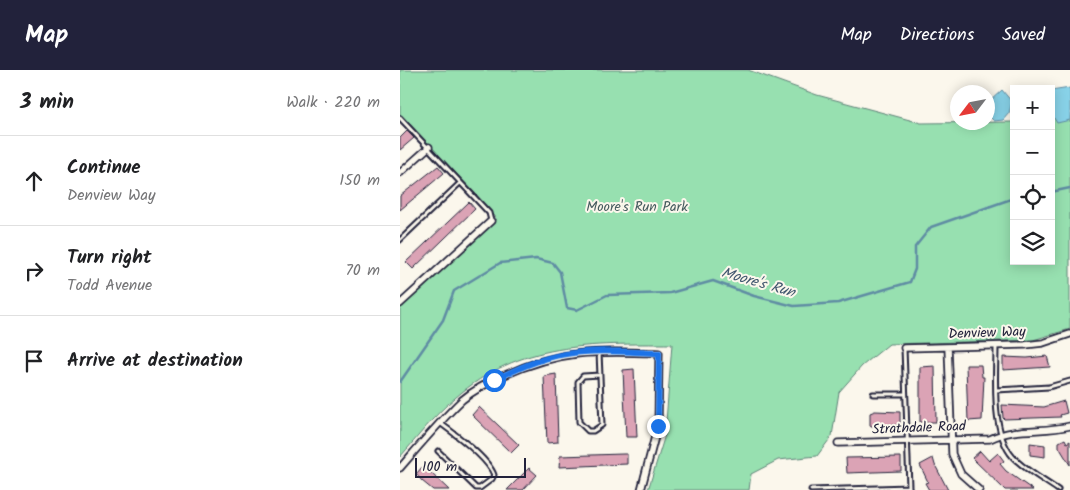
<!DOCTYPE html>
<html lang="en">
<head>
<meta charset="utf-8">
<style>
	:root { --surface:#fff; --page:#f6f6f6; --text:#202124; --muted:#757577; --line:#e0e0e0; --accent:#22223b }
	body { margin:0; font-family:Kalam,sans-serif; background:var(--page); color:var(--text) }
	.controls { position:absolute; right:15px; top:15px; display:grid; overflow:hidden; border-radius:0px; box-shadow:0 2px 12px #0003 }
	.controls button { width:45px; height:45px; display:grid; place-items:center; padding:0; border:0; border-bottom:1px solid var(--line); background:var(--surface); color:var(--text); font:25px sans-serif }
	.compass { position:absolute; left:550px; top:15px; width:45px; height:45px; border-radius:50%; background:var(--surface); box-shadow:0 2px 12px #0003; rotate:238deg }
	.scale { position:absolute; left:15px; bottom:12px; width:111px; box-sizing:border-box; padding-left:5px; border:2px solid #22223b; border-top:0; font-size:14px; line-height:18px; white-space:nowrap; color:#22223b; -webkit-text-stroke:4px #fbf7ec; paint-order:stroke }
	.stop { position:absolute; width:15px; height:15px; margin:-11px; border:4px solid #1a73e8; border-radius:50%; background:#fff }
	.stop.end { background:#1a73e8; border-color:#fff; box-shadow:0 1px 5px #0008 }
	.list { margin:0; padding:0; list-style:none }
	h2 { display:flex; justify-content:space-between; align-items:center; height:65px; margin:0; padding:0 20px; font-size:21px }
	h2 small { font-size:16px; font-weight:400; color:var(--muted) }
	.list li { display:grid; grid-template-columns:32px 1fr auto; gap:15px; align-items:center; box-sizing:border-box; height:90px; padding:0 20px; border-top:1px solid var(--line) }
	.list b { display:block; font-size:19px; white-space:nowrap }
	.list p { margin:0; font-size:16px; white-space:nowrap; color:var(--muted) }
	.list em { font-size:16px; font-style:normal; color:var(--muted) }
	.icon { flex:none; width:28px; height:28px; fill:none; stroke:currentColor; stroke-width:2; stroke-linecap:round; stroke-linejoin:round }
	.map { position:relative; flex:none; width:670px; height:420px; overflow:hidden }
	header { display:flex; align-items:center; gap:30px; box-sizing:border-box; height:70px; padding:0 25px; background:var(--accent); color:#fff }
	header strong { font-size:24px }
	nav { display:flex; gap:28px; margin-inline-start:auto; font-size:18px }
	main { display:flex }
	aside { flex:1; background:var(--surface) }
	.map>svg:first-child { display:block }
</style>
</head>
<body>
<header>
<strong>Map</strong>
<nav><a>Map</a><a>Directions</a><a>Saved</a></nav>
</header>
<main>
<aside>
<h2>3 min<small>Walk · 220 m</small></h2>
<ul class="list">
<li><svg class="icon" aria-label="ahead" viewBox="0 0 24 24"><path d="M12 20V5M6 11l6-6 6 6"/></svg><div><b>Continue</b><p>Denview Way</p></div><em>150 m</em></li>
<li><svg class="icon" aria-label="right" viewBox="0 0 24 24"><path d="M7 20v-9h11M14 6l5 5-5 5"/></svg><div><b>Turn right</b><p>Todd Avenue</p></div><em>70 m</em></li>
<li><svg class="icon" aria-label="arrive" viewBox="0 0 24 24"><path d="M6 21V4h12l-3 4 3 4H6"/></svg><div><b>Arrive at destination</b></div></li>
</ul>
</aside>
<div class="map">
<svg width="670" height="420" viewBox="0 0 670 420">
	<rect width="100%" height="100%" fill="#fbf7ec"/>
	<filter id="ink" filterUnits="userSpaceOnUse"><feTurbulence type="fractalNoise" baseFrequency=".02" numOctaves="2"/><feDisplacementMap in="SourceGraphic" scale="10" xChannelSelector="R" yChannelSelector="G"/><feConvolveMatrix kernelMatrix="1 2 1 2 8 2 1 2 1" color-interpolation-filters="sRGB"/></filter>
	<g filter="url(#ink)">
		<path fill="#97e0b0" stroke="#5c8176" d="M0 0H348L417 25 521 53 614 52V191H651V48L670 46V259L633 270 489 274 462 296 439 322 432 366 417 386 378 390 351 404 349 420H248L265 365 272 274C191 274 120 271 55 328 34 345 18 367 0 387V238L96 149 76 124 0 45Z"/>
		<path fill="#88d2e8" stroke="#5f8ca3" d="M670 18V50L657 53 654 48H651V21Z
			M602 20 612 32 609 43 603 50 594 51 588 45 590 31Z"/>
		<g fill="none" stroke-linecap="round" stroke-linejoin="round">
			<path stroke="#5f8ca3" stroke-width="2.5" d="M651 122 670 118
				M0 312 43 250 54 221 100 193 136 189 153 193 160 202 167 238 177 240 207 225 270 223 313 211 354 226 394 236 438 233 510 212 515 199V177L531 157 614 128"/>
		</g>
		<path fill="#dba3b5" stroke="#22223b" d="M7 61 14 68 0 80V68Z
			M38 96 44 103 0 140V126Z
			M69 132 75 139 13 199 6 192Z
			M647 286 650 297 603 300V287L627 288Z
			M566 295H581L582 307H584L582 350 568 351Z
			M535 296 536 352H520V297Z
			M234 299 237 367H226L223 300Z
			M156 304 158 372 147 373 144 306Z
			M664 331 667 343 660 345 661 347 604 349 603 348 602 335 644 337Z
			M79 337 119 375 111 383 72 345Z
			M475 341 500 342V355L470 356V343Z
			M665 369 667 373 670 371V395L659 377V372Z
			M630 373 645 375V387L630 385Z
			M580 381 589 391 598 383 604 391 600 394 606 401 633 420H605L572 388Z
			M223 384H227V394L159 397 160 386Z
			M501 387V401L447 403 446 388Z
			M533 388 535 395 548 420H529L525 413 528 412 520 395Z
			M23 396 30 402 49 420H33L22 411 16 404Z
			M129 398 137 405 123 420H107Z"/>
		<g fill="none" stroke-linecap="round" stroke-linejoin="round">
			<g stroke="#22223b" stroke-width="7">
				<path id="service" d="M0 48 89 143 91 151
					M0 170 60 113
					M596 277C596 310 590 368 617 391 629 402 645 411 658 420
					M504 278 509 417
					M199 282 202 355 193 361H188L179 352 178 312 183 306 200 305
					M596 320 649 317 670 311
					M473 324H505
					M38 381 76 418H80L92 409 94 405C88 388 55 364 40 353
					M411 420 509 417 510 420"/>
			</g>
			<g stroke="#22223b" stroke-width="9">
				<path id="minor" d="M0 103 29 77
					M0 234 91 151
					M548 277 552 384 561 404 579 420
					M504 278 625 275 643 273 670 264
					M438 373 590 369C617 356 642 363 670 356
					M0 398C20 375 40 351 62 330 74 320 91 311 105 305 162 279 198 281 259 283L258 355 241 420"/>
			</g>
			<use href="#service" stroke="#fbf7ec" stroke-width="3"/>
			<use href="#minor" stroke="#fbf7ec" stroke-width="5.5"/>
		</g>
	</g>
	<g fill="none" stroke-linecap="round" stroke-linejoin="round" filter="url(#ink)">
		<path stroke="#1a73e8" stroke-width="6" d="M94 310C117 299 140 288 166 284 197 279 228 282 259 283L258 356"/>
	</g>
	<g text-anchor="middle" dominant-baseline="central" stroke-width="4" stroke-linejoin="round" paint-order="stroke">
		<g font-size="14" fill="#455b5e" stroke="#fbf7ec">
			<text x="237" y="137">Moore's Run Park</text>
		</g>
		<g font-size="14" fill="#22223b" stroke="#fbf7ec">
			<text transform="translate(587 263) rotate(-2)">Denview Way</text>
			<text transform="translate(519 358) rotate(-2)">Strathdale Road</text>
		</g>
		<g font-size="15" font-style="italic" fill="#41576f" stroke="#fbf7ec">
			<text transform="translate(358 213) rotate(16)">Moore's Run</text>
		</g>
	</g>
</svg>
<div class="controls">
<button>+</button>
<button>−</button>
<button><svg class="icon" aria-label="locate" viewBox="0 0 24 24"><circle cx="12" cy="12" r="6"/><path d="M12 2v4M12 18v4M2 12h4M18 12h4"/></svg></button>
<button><svg class="icon" aria-label="layers" viewBox="0 0 24 24"><path d="M12 4l9 5-9 5-9-5zM3 14l9 5 9-5"/></svg></button>
</div>
<svg class="compass" viewBox="-18 -18 36 36"><path d="M0-13l5 13h-10z" fill="#e53935"/><path d="M0 13l5-13h-10z" fill="#757577"/></svg>
<div class="scale">100 m</div>
<div class="stop" style="left:94px;top:310px"></div>
<div class="stop end" style="left:258px;top:356px"></div>
</div>
</main>
</body>
</html>
